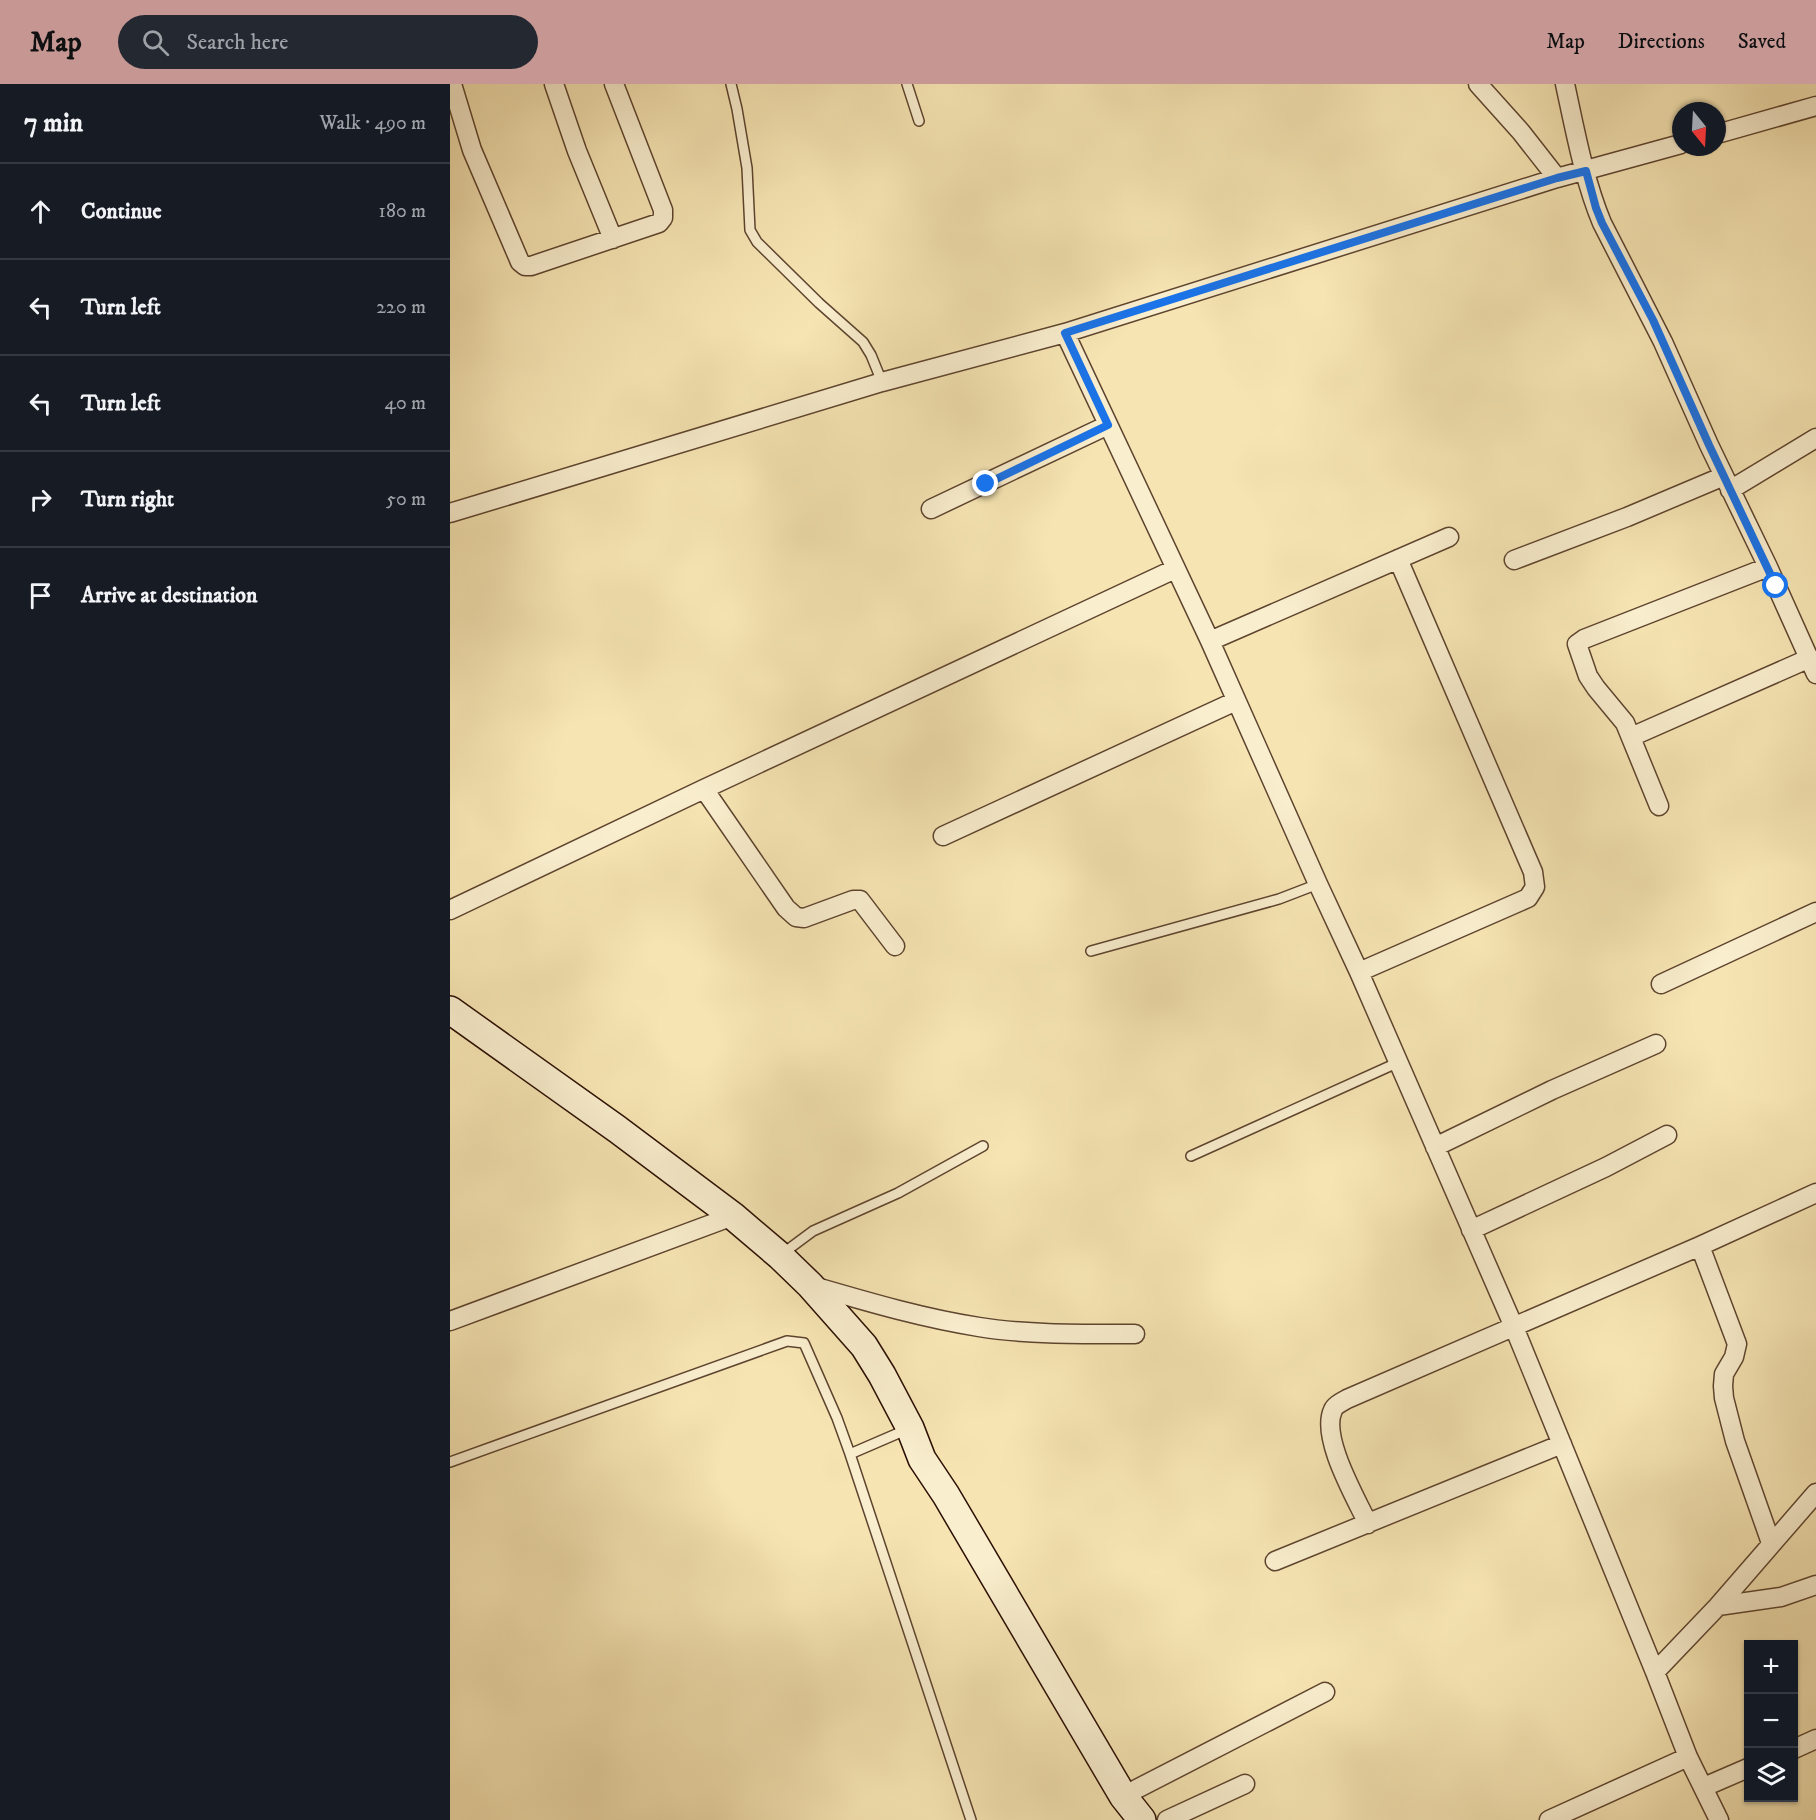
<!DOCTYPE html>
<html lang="en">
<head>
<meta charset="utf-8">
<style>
	:root { --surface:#171b24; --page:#242831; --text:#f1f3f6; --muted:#9ea1a6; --line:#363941; --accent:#c59692 }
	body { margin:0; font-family:"IM FELL DW Pica",serif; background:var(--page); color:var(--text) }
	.controls { position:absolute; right:18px; bottom:18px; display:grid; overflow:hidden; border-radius:0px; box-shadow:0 2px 4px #0004 }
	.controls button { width:54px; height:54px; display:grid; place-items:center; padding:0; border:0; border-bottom:2px solid var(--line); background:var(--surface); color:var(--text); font:30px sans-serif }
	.compass { position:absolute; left:1222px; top:18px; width:54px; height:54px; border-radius:50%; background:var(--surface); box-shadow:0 2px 4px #0004; rotate:162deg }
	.stop { position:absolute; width:18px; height:18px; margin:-14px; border:4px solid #1a73e8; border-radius:50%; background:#fff }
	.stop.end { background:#1a73e8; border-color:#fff; box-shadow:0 2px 6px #0008 }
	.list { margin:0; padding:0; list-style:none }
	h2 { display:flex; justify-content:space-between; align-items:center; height:78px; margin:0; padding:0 24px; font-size:26px }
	h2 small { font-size:20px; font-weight:400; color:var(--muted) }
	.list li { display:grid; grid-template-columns:39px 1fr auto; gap:18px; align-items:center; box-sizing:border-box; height:96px; padding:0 24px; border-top:2px solid var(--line) }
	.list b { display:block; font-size:22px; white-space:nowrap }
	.list em { font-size:20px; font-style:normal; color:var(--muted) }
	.icon { flex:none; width:33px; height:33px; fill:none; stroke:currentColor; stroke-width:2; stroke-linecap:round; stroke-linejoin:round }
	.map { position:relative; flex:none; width:1366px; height:1736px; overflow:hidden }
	header { display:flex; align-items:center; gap:36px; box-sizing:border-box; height:84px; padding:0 30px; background:var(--accent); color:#111 }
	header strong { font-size:28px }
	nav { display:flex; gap:33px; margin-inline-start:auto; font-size:21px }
	.search { width:420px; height:54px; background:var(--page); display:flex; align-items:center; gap:15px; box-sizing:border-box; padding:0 21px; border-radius:33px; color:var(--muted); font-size:22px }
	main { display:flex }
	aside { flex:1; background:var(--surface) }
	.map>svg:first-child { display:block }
</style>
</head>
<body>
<header>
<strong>Map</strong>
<div class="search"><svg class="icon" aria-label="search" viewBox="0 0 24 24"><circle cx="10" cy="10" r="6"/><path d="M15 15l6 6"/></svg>Search here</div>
<nav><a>Map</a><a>Directions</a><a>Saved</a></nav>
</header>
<main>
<aside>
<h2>7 min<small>Walk · 490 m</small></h2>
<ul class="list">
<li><svg class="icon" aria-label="ahead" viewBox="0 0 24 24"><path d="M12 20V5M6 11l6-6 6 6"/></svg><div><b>Continue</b></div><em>180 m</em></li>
<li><svg class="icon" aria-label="left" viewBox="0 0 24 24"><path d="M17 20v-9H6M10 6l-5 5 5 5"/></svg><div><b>Turn left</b></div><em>220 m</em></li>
<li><svg class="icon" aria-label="left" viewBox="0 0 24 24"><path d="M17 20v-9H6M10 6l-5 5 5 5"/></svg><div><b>Turn left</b></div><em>40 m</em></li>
<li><svg class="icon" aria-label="right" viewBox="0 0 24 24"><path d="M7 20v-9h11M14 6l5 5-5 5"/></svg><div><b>Turn right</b></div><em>50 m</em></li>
<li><svg class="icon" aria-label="arrive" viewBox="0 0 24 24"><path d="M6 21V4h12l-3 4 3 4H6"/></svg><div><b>Arrive at destination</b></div></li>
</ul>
</aside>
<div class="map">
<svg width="1366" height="1736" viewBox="0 0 1366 1736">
	<rect width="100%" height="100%" fill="#f6e5b3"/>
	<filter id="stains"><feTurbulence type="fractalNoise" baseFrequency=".00333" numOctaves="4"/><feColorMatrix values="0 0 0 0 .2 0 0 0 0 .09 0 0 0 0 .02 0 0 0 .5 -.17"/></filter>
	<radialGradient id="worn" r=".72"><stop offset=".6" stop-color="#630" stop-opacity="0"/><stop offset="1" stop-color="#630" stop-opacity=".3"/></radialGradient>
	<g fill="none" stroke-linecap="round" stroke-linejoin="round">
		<g stroke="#5e442f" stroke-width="12">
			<path id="lane" d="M281 0 287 25 297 84 300 146 307 158 369 219 413 258 421 271 432 298
				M457 0 469 37
				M641 867 829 815 868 800
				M741 1072 949 978
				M332 1170 363 1147 448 1109 533 1062
				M400 1370 521 1736
				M0 1378 337 1257 354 1259 387 1334 400 1370 458 1345"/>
		</g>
		<g stroke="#5e442f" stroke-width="21">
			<path id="street" d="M2 0 22 66 70 178 75 182H81L209 139 213 134V126L164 0
				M104 0 127 67 163 155
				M1028 0 1071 48 1107 94
				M1115 0C1125 46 1134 96 1152 139L1213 258 1259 361 1318 483 1366 590
				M1267 50 1366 22
				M615 249 760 557 868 800 909 888 1064 1243 1205 1588 1238 1673 1269 1736
				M1280 406 1366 354
				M481 425 658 341
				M0 429 432 298 615 249 1107 94 1231 60
				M1064 476 1177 433 1274 392
				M760 557 999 453
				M1181 653 1360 574
				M254 705 336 824 346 833 354 834 403 816H410L445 862
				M1209 722 1175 639 1146 604 1138 592 1127 560 1134 555 1318 483
				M493 752 786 617
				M0 826 254 705 725 485
				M909 888 1078 814 1085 803 1083 788 948 475
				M1211 900 1366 828
				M985 1063 1102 1006 1206 960
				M1021 1146 1156 1083 1217 1051
				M1250 1162 1287 1260 1284 1273 1274 1290 1273 1302 1274 1314 1285 1357 1321 1459
				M363 1202C418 1218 472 1234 529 1243 578 1251 635 1250 685 1250
				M0 1237 283 1132
				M918 1440C906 1414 870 1353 883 1326 885 1321 892 1318 897 1315L1250 1162 1366 1109
				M825 1477 1112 1360
				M1268 1522 1331 1513 1366 1501
				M1205 1588 1268 1522 1366 1409
				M1344 1665 1366 1655
				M1254 1703 1298 1684
				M673 1712 875 1608
				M717 1736 795 1700
				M1099 1736 1238 1673"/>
		</g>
		<g stroke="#2c0f03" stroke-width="30">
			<path id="secondary" d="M0 926 167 1045 283 1132 330 1172 360 1201 414 1262 432 1291 460 1344 472 1375 496 1411 673 1712 692 1736"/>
		</g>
		<use href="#lane" stroke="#f9eece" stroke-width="9"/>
		<use href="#street" stroke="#f9eece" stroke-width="18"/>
		<use href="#secondary" stroke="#f9eece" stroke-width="27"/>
	</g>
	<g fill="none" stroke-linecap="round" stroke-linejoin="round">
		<path stroke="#1a73e8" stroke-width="8" d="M536 400 658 341 615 249 1107 94 1136 87 1146 124 1152 139 1203 236 1259 361 1326 502"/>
	</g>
	<rect width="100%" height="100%" filter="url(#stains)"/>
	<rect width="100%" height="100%" fill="url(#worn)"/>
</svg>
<div class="controls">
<button>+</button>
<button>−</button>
<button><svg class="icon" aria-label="layers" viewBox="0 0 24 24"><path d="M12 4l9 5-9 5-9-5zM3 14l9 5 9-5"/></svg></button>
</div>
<svg class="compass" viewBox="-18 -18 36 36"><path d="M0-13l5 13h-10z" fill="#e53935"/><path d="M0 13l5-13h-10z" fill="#9ea1a6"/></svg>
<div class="stop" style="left:1326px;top:502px"></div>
<div class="stop end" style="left:536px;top:400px"></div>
</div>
</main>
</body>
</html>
